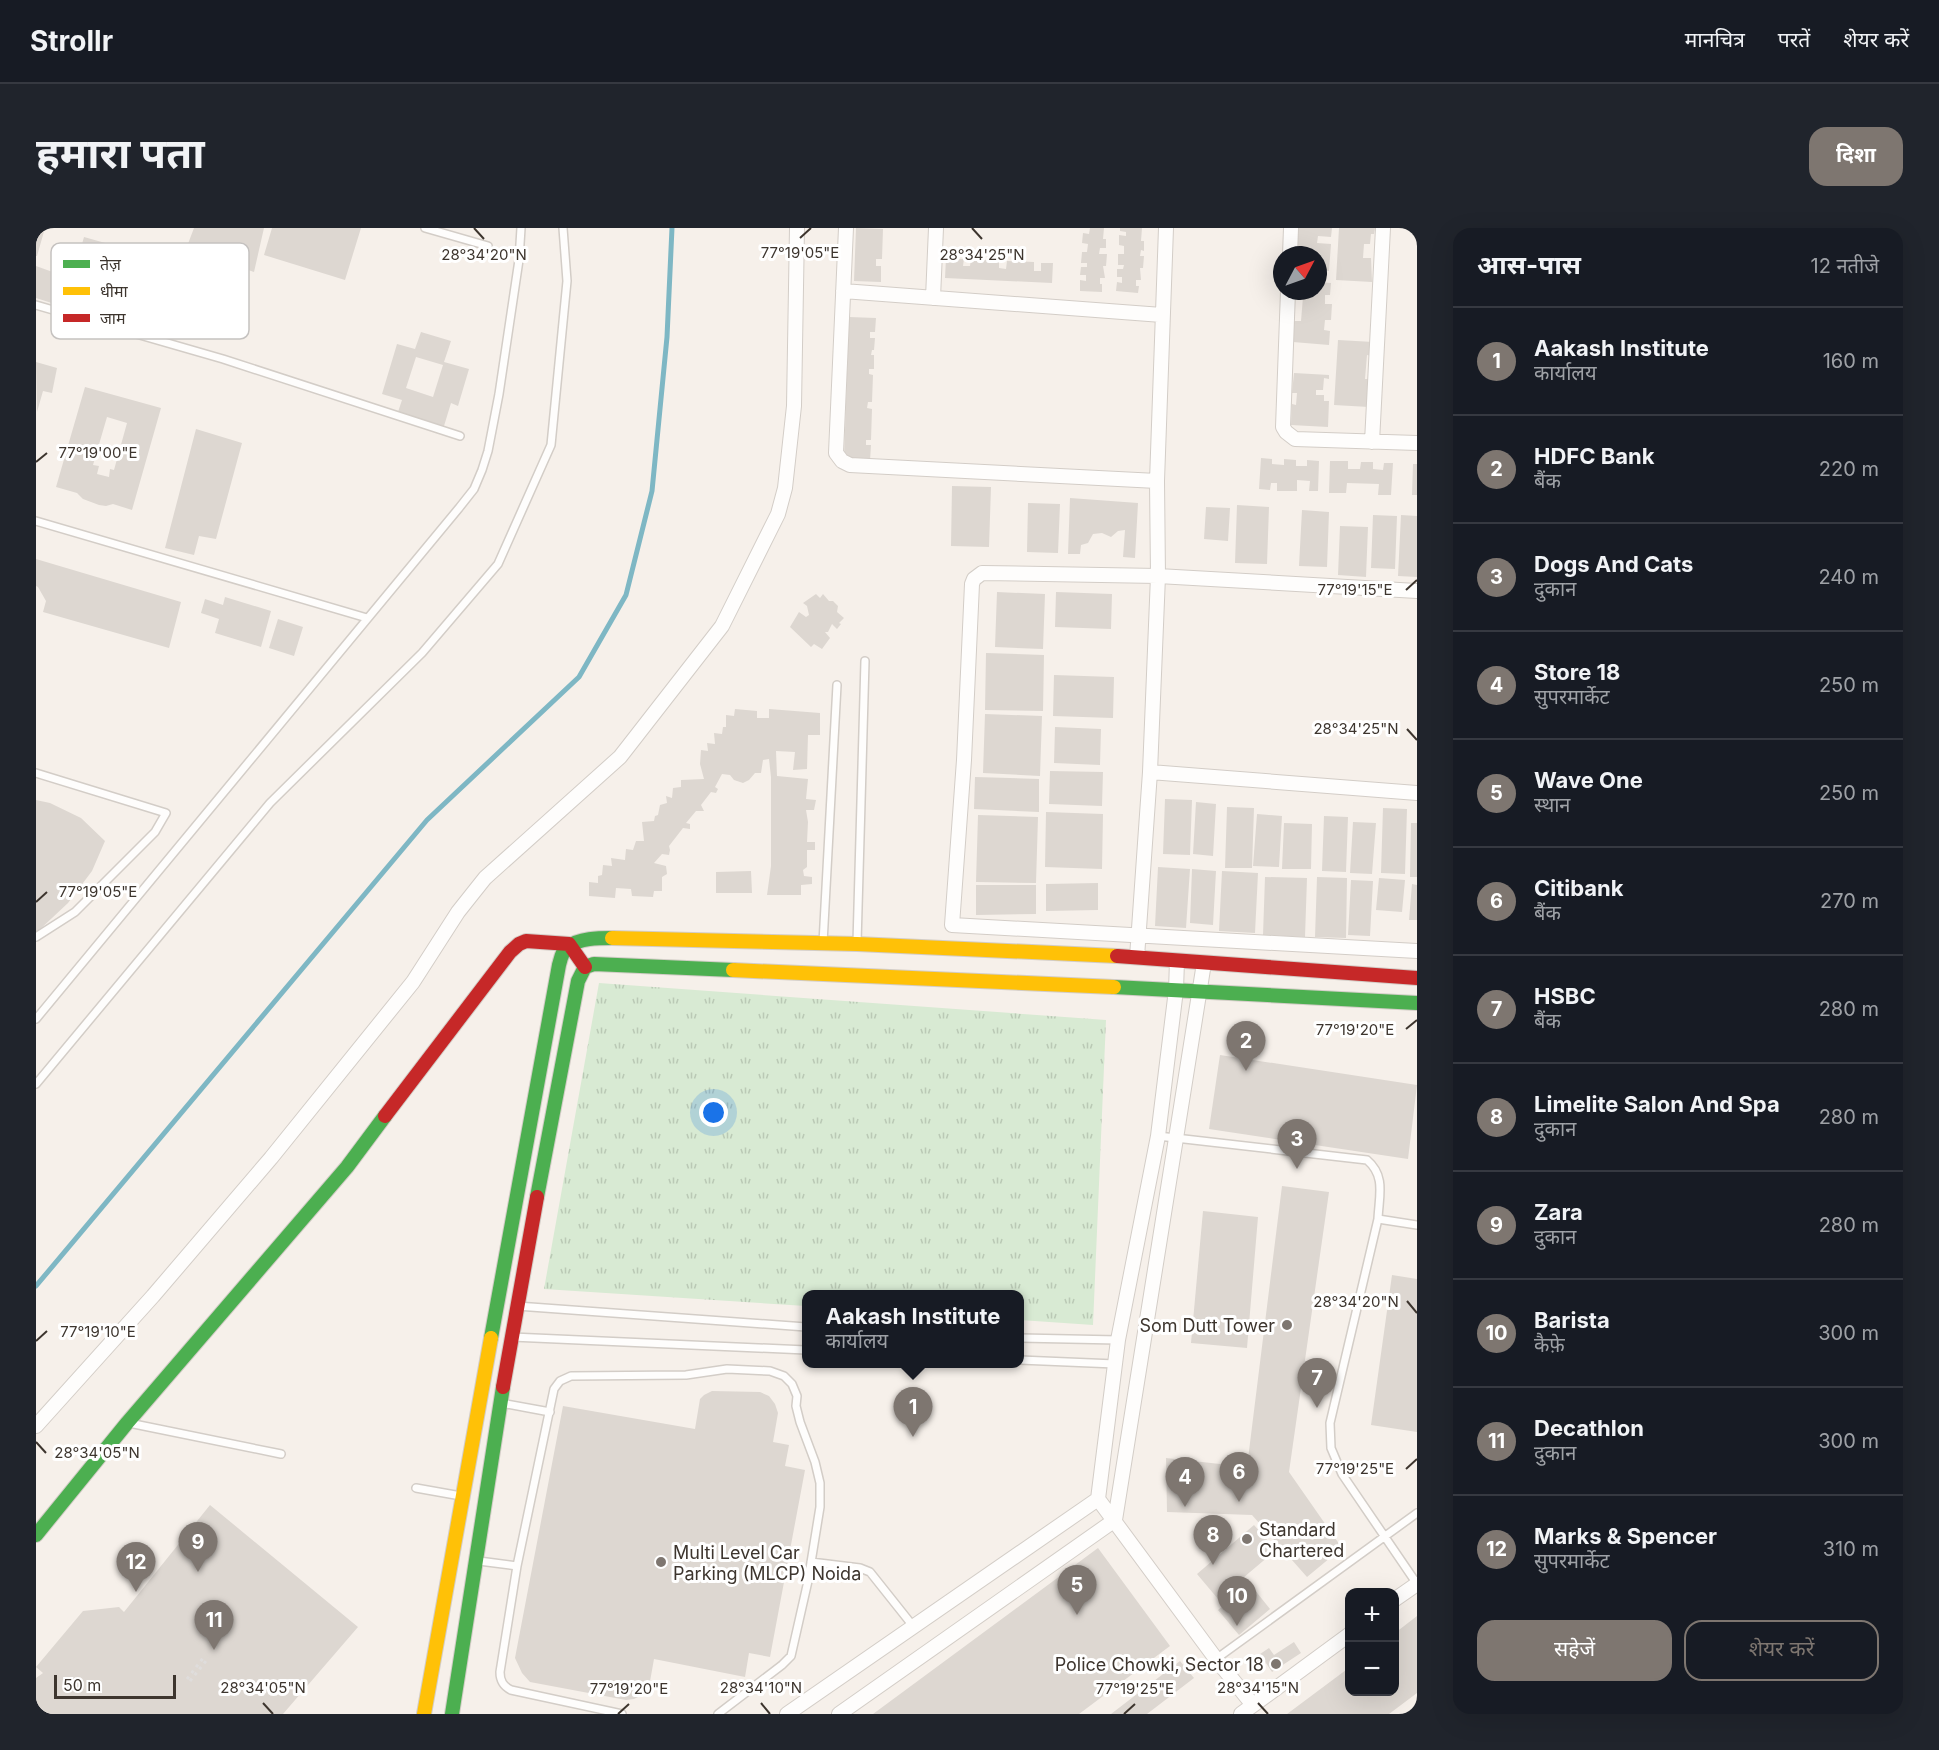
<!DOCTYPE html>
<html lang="hi">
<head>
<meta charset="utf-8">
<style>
	:root { --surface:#171b24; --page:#20242c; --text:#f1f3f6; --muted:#9ea1a6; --line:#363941; --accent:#7e7670 }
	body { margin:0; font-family:Inter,"Noto Sans Devanagari",sans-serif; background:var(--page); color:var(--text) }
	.controls { position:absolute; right:18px; bottom:18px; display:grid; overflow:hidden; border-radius:12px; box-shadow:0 6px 24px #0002 }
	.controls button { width:54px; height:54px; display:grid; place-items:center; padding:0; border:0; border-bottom:2px solid var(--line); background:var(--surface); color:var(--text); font:30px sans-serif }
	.compass { position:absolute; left:1237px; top:18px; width:54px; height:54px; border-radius:50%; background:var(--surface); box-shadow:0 6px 24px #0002; rotate:49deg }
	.scale { position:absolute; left:18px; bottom:15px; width:122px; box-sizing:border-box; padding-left:6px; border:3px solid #3d352e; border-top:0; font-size:16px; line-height:21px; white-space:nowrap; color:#3d352e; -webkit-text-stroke:4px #fff; paint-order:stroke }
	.you { position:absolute; left:678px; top:885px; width:21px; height:21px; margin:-15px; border:4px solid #fff; border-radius:50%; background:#1a73e8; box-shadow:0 0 0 9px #1a73e833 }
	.badge { display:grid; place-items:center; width:39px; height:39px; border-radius:50%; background:var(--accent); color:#fff; font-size:20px; font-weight:700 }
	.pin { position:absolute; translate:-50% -50px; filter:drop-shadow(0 2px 3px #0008) }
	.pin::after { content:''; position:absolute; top:32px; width:21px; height:18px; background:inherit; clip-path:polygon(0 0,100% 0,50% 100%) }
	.popup { position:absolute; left:766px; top:1062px; width:222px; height:78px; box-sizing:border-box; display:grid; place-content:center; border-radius:12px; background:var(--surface); filter:drop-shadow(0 2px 4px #0005); font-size:20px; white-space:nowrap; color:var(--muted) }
	.popup b { font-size:22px; color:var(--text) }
	.popup::after { content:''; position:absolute; left:50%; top:100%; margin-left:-12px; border:12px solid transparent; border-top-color:var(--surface) }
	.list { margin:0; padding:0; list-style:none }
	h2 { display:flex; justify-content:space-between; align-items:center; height:78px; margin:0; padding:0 24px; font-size:26px }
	h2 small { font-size:20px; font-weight:400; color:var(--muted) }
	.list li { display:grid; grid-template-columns:39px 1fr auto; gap:18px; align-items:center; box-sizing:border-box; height:108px; padding:0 24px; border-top:2px solid var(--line) }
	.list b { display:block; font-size:22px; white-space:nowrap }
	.list p { margin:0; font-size:20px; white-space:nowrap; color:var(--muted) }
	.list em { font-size:20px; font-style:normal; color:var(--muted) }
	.actions { display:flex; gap:12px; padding:18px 24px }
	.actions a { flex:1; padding:14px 0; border:2px solid var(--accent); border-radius:18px; text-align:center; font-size:21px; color:var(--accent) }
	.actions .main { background:var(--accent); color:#fff }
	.map { position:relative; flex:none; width:1381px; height:1486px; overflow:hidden; border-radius:18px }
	header { display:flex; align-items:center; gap:36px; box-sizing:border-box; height:84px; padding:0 30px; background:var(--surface); border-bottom:2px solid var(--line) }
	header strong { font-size:28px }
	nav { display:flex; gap:33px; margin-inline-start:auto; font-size:21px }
	.intro { display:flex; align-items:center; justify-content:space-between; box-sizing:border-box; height:144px; padding:0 36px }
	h1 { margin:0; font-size:42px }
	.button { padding:15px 27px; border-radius:18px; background:var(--accent); color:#fff; font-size:21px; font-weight:700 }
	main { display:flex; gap:36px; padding:0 36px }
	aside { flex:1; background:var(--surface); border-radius:18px; box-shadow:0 6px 24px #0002 }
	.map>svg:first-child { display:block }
</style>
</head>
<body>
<header>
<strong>Strollr</strong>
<nav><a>मानचित्र</a><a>परतें</a><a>शेयर करें</a></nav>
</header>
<div class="intro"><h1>हमारा पता</h1><a class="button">दिशा</a></div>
<main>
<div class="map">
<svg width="1381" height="1486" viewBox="0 0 1381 1486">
	<defs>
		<pattern id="grass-tufts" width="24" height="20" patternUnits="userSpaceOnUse" patternTransform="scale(1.5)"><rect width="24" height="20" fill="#d8ead3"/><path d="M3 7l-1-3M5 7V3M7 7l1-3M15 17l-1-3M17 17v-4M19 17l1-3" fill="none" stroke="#bac9b5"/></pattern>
	</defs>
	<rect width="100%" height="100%" fill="#f6f0ea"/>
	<path fill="url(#grass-tufts)" d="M563 755 1070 792 1057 1097 984 1092V1066H770V1078L508 1061Z"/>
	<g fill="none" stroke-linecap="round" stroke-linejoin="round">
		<path stroke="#7eb7c4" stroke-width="5" d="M0 1058 391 592 543 449 590 367 616 263 631 109 636 0"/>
	</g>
	<path fill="#ddd7d1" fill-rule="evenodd" d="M0 0H9L1 28H0Z
		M158 0H228L218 44 150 21Z
		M236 0H325L309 52 228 27Z
		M820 0 847 1 846 31H840V38H845V54L818 53Z
		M1054 0H1068L1067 11H1070V20H1064L1063 26H1071L1070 38H1067L1069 50H1064V56H1066V64L1044 63V52L1050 53V47H1044L1045 39H1051V35H1045L1046 24H1051L1052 16 1046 15 1047 5 1053 6Z
		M1084 0H1106L1105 13H1108V23L1105 22 1104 28H1108L1107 40H1104L1105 52H1100V58H1103L1102 65 1080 63 1081 54 1086 55V49H1081V41H1087L1088 37H1082V26H1088V18L1083 17V7L1090 8V4L1084 3Z
		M1261 0H1296L1295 9 1282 8 1281 15 1295 16 1293 43 1282 42V27H1260Z
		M1303 0H1339L1338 6H1335L1334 16H1328L1327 30H1335L1336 54 1300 52Z
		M48 9 133 33 120 82 77 71 72 93 0 70V38L36 51Z
		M910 30 928 31 927 38H934L935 31 963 33V40L970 41 971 33 998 34V43H1005V35H1017L1016 55 909 50Z
		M1282 54 1295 55 1294 67H1289V76H1296L1295 92H1289L1288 102 1294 103 1293 117 1257 114 1258 93H1265L1267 69H1259L1260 63H1282Z
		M813 89 840 90 839 104H834V110H839L838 122H836L835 127H838V141H833V146L837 147 836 174H832L831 180 836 181 835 212H830V217H835L834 233 808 231Z
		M385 104 415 113 408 134 433 141 422 178 415 175 408 198 362 184 366 172 346 166 361 116 379 121ZM380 129 407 137 397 169 370 160Z
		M1302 112 1337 114 1336 128 1331 127 1329 151H1334L1333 179 1298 177Z
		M0 134 21 140 16 165 7 163 1 184Z
		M1258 145 1293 147V151L1288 150 1287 162H1280V167H1288V173H1293L1292 199 1255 197 1256 176 1260 177 1261 165H1256Z
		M49 159 125 180 96 282 77 276 70 278 63 277 47 271 41 265 20 259ZM71 189 91 195 78 242 74 241 73 249 61 246 63 238 57 237Z
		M160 201 206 215 180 311 163 308 158 327 129 320Z
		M1225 230 1236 231V236L1248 237V231L1260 232V238H1271V232L1283 233 1282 263H1273L1274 253 1261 252V263H1241V255H1235L1234 262 1223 261Z
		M1294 233H1312V241H1324L1325 234H1337V241L1347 242 1348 235H1357L1355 267H1342L1343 256 1311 255 1310 265H1293Z
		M1377 236H1381V267H1376Z
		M916 258 955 259 953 319 915 318Z
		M1034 270 1102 275 1099 330 1087 329 1089 302 1082 303 1075 309 1066 305 1057 306 1052 315 1045 317 1044 326H1032Z
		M992 275 1024 276 1022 325 991 324Z
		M1201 277 1233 279 1231 336 1199 335Z
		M1170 279 1194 280 1192 313 1168 311Z
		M1266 282 1293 284 1291 339 1263 338Z
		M1337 287 1361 288 1359 341 1335 340Z
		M1365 287 1381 288V349L1362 348Z
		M1304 298 1332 299 1330 349 1302 347Z
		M0 331 145 374 133 420 7 384 10 373 2 359 0 358Z
		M961 364 1009 366 1007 421 959 419Z
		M1020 364 1076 366 1075 401 1019 399Z
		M780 366 784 370 787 366 793 373H797L802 378 801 384 808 390 803 395 805 396 801 401 796 396 792 404H789L794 410 786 421 778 416 775 419 754 399 763 384 770 389 773 387 771 378 767 375Z
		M189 369 235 383 225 419 179 405 183 391 165 385 169 371 187 377Z
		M242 391 267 399 258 428 233 420Z
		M950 425 1008 427 1007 483 949 482Z
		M1018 447 1078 449 1077 490 1017 488Z
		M699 481 721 483V490H733V481L784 485V507H772L771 541 757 542 759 524 740 523 741 548 772 551 770 571 780 572 778 582H770L772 594 771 614H779V622H771V639L767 642 768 648 776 649V656L765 657V667H731L735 638V549L733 531 727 532 725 545H719L713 552 707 555 698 552 694 547 686 546 679 559 682 561 680 565 675 564 665 577 668 583H660L650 595 654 596V601L647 600 633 618 634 622 633 627 626 626 618 635 630 638 631 646 626 649V663H618L617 669 596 668 595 661 580 660 579 670 553 668V654L562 655V648L566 647 567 637 576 638 575 630 589 632 590 621 597 622 600 613H608L606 594 618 593 619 588 622 587 624 577 631 575 630 568 636 570 637 560 645 559V552L668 551 664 536 665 522 672 523 671 515 679 516 678 505 686 506 687 499H690V487L698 488Z
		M949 486 1006 488 1004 548 947 545Z
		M1019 499 1065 501 1064 537 1018 535Z
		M1014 543 1067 544 1066 578 1013 576Z
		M939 549 1003 551V584L938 581Z
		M1129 571 1156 572 1154 627 1127 626Z
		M0 572 14 575 45 590 69 613 56 643 32 675 0 705Z
		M1160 574 1180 576 1177 628 1157 626Z
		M1191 579 1218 580 1216 640H1189Z
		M1347 580 1371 581 1369 646 1345 645Z
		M1010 584 1067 586 1066 641 1009 639Z
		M1221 586 1246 588 1243 639 1217 638Z
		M942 587 1002 589 1000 655 940 654Z
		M1288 588 1312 589 1310 644 1286 643Z
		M1317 594 1340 595 1336 646 1314 645Z
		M1248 595 1276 596 1275 641H1246Z
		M1375 595H1381V649H1374Z
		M1122 639 1154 641 1150 700 1119 698Z
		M1156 641 1180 643 1177 697 1154 695Z
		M715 643 716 665H680V644Z
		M1186 643 1222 645 1219 705 1183 703Z
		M1229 649 1271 650 1269 709 1227 707Z
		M1281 649 1311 650 1310 710 1279 709Z
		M1343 650 1369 652 1366 684 1340 682Z
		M1315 652 1337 653 1334 708 1312 707Z
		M1062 655V682L1010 683V656Z
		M1376 656 1381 657V692H1373Z
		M940 657H1000V686L940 687Z
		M1184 827 1381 857 1372 931 1173 901Z
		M1246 958 1293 964 1253 1244 1306 1320 1271 1349 1216 1287 1131 1284 1130 1230 1211 1239Z
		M1167 983 1222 989 1211 1120 1155 1115Z
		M1356 1047 1381 1051V1204L1335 1197Z
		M676 1163 724 1164 733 1168 739 1176 742 1185 737 1214 753 1217 749 1238 769 1242 734 1429 713 1425 709 1449 618 1431 613 1459 606 1467 598 1471 590 1472 494 1454 486 1445 479 1430 527 1178 659 1201 664 1171 668 1167Z
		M174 1277 322 1399 247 1486H0V1450L7 1445 0 1439 47 1383 83 1379 88 1384Z
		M1218 1297 1240 1322 1182 1371 1161 1346Z
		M1062 1320 1134 1418 1043 1486H837Z
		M1214 1356 1234 1381 1203 1407 1182 1382Z
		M1381 1388V1465L1353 1486H1251L1314 1439V1464H1359V1405Z
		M1258 1414 1265 1425 1236 1444 1224 1426 1233 1420 1238 1427Z
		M1144 1433 1158 1450 1111 1486H1075Z"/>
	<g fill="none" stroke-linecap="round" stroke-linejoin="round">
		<g stroke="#d3cdc7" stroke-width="10">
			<path id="lane" d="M389 0 452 18
				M0 77 187 131 424 208
				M0 293 331 390
				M0 545 130 585 119 604 39 684 0 709
				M787 715 801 457
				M821 715 829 433
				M0 791 423 280 438 261 446 242 452 223 463 166 483 32 485 0
				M0 856 234 575 386 425 462 336 515 217 531 53 527 0
				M1122 908 1331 932C1350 948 1343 968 1342 991
				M481 1078 770 1099
				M476 1109 770 1122
				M984 1110 1082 1112
				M984 1132 1079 1136
				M465 1175 514 1184
				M93 1195 245 1226
				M380 1260 425 1268
				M443 1333 481 1338
				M775 1334 824 1340 834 1344 877 1398
				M1381 1356 1306 1246 1295 1220 1294 1195 1342 991 1381 997
				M1180 1431 1381 1285
				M586 1486 475 1462C467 1458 464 1453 464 1444L481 1338 518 1161 524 1153 535 1148 650 1147 691 1141 734 1143 748 1148 756 1156 761 1168 760 1178 764 1194 779 1234 784 1255V1279L772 1353 755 1428 746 1437 682 1486"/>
		</g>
		<g stroke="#d3cdc7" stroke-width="16">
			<path id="street" d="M810 0 800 225 806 233 814 237 1121 253
				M1254 27 1255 0
				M807 63 1126 87
				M1252 63 1247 199 1250 204 1259 211 1381 215
				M897 70 900 0
				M1336 214 1347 0
				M1381 363 1122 348 946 345 938 351 936 356 928 532 916 697 1381 723
				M1114 544 1381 565
				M1101 729 1114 544 1122 348 1121 253 1130 0
				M0 1198 117 1068 235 930 377 754 422 684 449 650 584 529 686 398 742 286 749 260 758 178 761 0
				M1062 1271 1180 1431 1217 1477
				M1358 1372 1381 1356
				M751 1486 1062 1271 1082 1112 1122 908 1140 762 1141 733
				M803 1486 1079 1292 1168 735
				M1205 1486 1314 1406"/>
		</g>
		<g stroke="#d3cdc7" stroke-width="16">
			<path id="fast" d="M1078 759 1381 775
				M501 969 542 753 549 739 558 736 697 742
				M455 1110 523 737C525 730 526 723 532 719 543 710 563 710 576 710
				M0 1307 91 1195 311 939 349 888
				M416 1486 467 1159"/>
		</g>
		<g stroke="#d3cdc7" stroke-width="16">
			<path id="slow" d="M576 710 821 716 1081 728
				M697 742 1078 759
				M388 1486 455 1110"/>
		</g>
		<g stroke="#d3cdc7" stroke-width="16">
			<path id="jam" d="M1081 728 1381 750
				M349 888 474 724 483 716 490 713 533 716 549 739
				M467 1159 501 969"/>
		</g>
		<path stroke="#dfdddc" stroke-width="3" stroke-dasharray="3 4.5" stroke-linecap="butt" d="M151 1451 167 1430
			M154 1453 170 1433"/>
		<use href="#lane" stroke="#fefdfc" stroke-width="7"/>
		<use href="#street" stroke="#fefdfc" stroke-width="14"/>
		<use href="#fast" stroke="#4caf50" stroke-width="14"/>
		<use href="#slow" stroke="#ffc107" stroke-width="14"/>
		<use href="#jam" stroke="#c62828" stroke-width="14"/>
	</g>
	<path fill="none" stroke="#3d352e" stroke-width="2" d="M438 0 448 11M936 0 946 11M764 10 775 0M0 234 11 225M1370 362 1381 352M1371 501 1381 512M0 674 11 664M1370 801 1381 792M1371 1073 1381 1085M0 1113 11 1103M0 1214 10 1225M1370 1241 1381 1231M227 1475 237 1486M725 1475 734 1486M1222 1475 1232 1486M582 1486 593 1476M1088 1486 1099 1476"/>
	<g fill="#7e7670" stroke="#fff" stroke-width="2">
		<circle cx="1251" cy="1097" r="6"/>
		<circle cx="1211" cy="1311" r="6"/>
		<circle cx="625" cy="1334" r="6"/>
		<circle cx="1240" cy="1436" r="6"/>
	</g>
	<g text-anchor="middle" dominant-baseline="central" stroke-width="6" stroke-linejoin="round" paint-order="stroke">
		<g font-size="18" fill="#3d352e" stroke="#fff" text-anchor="end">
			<text x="1239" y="1097">Som Dutt Tower</text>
			<text x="1223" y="1301" text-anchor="start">Standard<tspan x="1223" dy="21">Chartered</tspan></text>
			<text x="637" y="1324" text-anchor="start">Multi Level Car<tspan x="637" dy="21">Parking (MLCP) Noida</tspan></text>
			<text x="1228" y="1436">Police Chowki, Sector 18</text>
		</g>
	</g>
	<rect x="15" y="15" width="198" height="96" rx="9" fill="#fff" stroke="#c5c2c0" stroke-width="1.5"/>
	<rect x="27" y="32" width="27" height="8" fill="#4caf50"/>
	<rect x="27" y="59" width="27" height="8" fill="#ffc107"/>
	<rect x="27" y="86" width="27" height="8" fill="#c62828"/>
	<g font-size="16" fill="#3d352e">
		<text x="64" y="42">तेज़</text>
		<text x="64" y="69">धीमा</text>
		<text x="64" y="96">जाम</text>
	</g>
	<g font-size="15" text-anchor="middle" fill="#3d352e" stroke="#fff" stroke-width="6" stroke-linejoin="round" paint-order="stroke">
		<text x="764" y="30">77°19'05"E</text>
		<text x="448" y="32">28°34'20"N</text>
		<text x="946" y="32">28°34'25"N</text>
		<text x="62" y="230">77°19'00"E</text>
		<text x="1319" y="367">77°19'15"E</text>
		<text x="1320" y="506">28°34'25"N</text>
		<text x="62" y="669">77°19'05"E</text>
		<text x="1319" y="807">77°19'20"E</text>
		<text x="1320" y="1079">28°34'20"N</text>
		<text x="62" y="1109">77°19'10"E</text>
		<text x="61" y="1230">28°34'05"N</text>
		<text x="1319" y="1246">77°19'25"E</text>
		<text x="227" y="1465">28°34'05"N</text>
		<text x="725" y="1465">28°34'10"N</text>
		<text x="1222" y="1465">28°34'15"N</text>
		<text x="593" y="1466">77°19'20"E</text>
		<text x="1099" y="1466">77°19'25"E</text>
	</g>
</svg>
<div class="controls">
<button>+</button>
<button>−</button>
</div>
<svg class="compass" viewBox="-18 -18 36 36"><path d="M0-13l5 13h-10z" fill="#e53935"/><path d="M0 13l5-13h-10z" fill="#9ea1a6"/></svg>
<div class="scale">50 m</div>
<div class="you"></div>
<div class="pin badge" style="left:877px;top:1209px">1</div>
<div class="popup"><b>Aakash Institute</b>कार्यालय</div>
<div class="pin badge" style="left:1210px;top:843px">2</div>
<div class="pin badge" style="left:1261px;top:941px">3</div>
<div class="pin badge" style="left:1149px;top:1279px">4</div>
<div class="pin badge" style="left:1041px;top:1387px">5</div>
<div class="pin badge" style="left:1203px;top:1274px">6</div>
<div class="pin badge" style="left:1281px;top:1180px">7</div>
<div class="pin badge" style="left:1177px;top:1337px">8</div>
<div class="pin badge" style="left:162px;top:1344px">9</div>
<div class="pin badge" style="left:1201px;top:1398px">10</div>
<div class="pin badge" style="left:178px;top:1422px">11</div>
<div class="pin badge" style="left:100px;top:1364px">12</div>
</div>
<aside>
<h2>आस-पास<small>12 नतीजे</small></h2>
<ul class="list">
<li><span class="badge">1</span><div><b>Aakash Institute</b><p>कार्यालय</p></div><em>160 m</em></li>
<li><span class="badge">2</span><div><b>HDFC Bank</b><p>बैंक</p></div><em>220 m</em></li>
<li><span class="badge">3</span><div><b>Dogs And Cats</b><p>दुकान</p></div><em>240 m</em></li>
<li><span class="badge">4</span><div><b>Store 18</b><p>सुपरमार्केट</p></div><em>250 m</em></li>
<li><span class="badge">5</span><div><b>Wave One</b><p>स्थान</p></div><em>250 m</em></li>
<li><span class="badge">6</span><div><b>Citibank</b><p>बैंक</p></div><em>270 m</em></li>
<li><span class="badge">7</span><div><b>HSBC</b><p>बैंक</p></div><em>280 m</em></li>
<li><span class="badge">8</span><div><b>Limelite Salon And Spa</b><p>दुकान</p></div><em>280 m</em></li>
<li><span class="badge">9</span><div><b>Zara</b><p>दुकान</p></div><em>280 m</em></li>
<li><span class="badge">10</span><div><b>Barista</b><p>कैफ़े</p></div><em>300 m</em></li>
<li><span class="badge">11</span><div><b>Decathlon</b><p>दुकान</p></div><em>300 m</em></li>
<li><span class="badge">12</span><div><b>Marks &amp; Spencer</b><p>सुपरमार्केट</p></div><em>310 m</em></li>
</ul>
<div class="actions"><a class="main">सहेजें</a><a>शेयर करें</a></div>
</aside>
</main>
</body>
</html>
